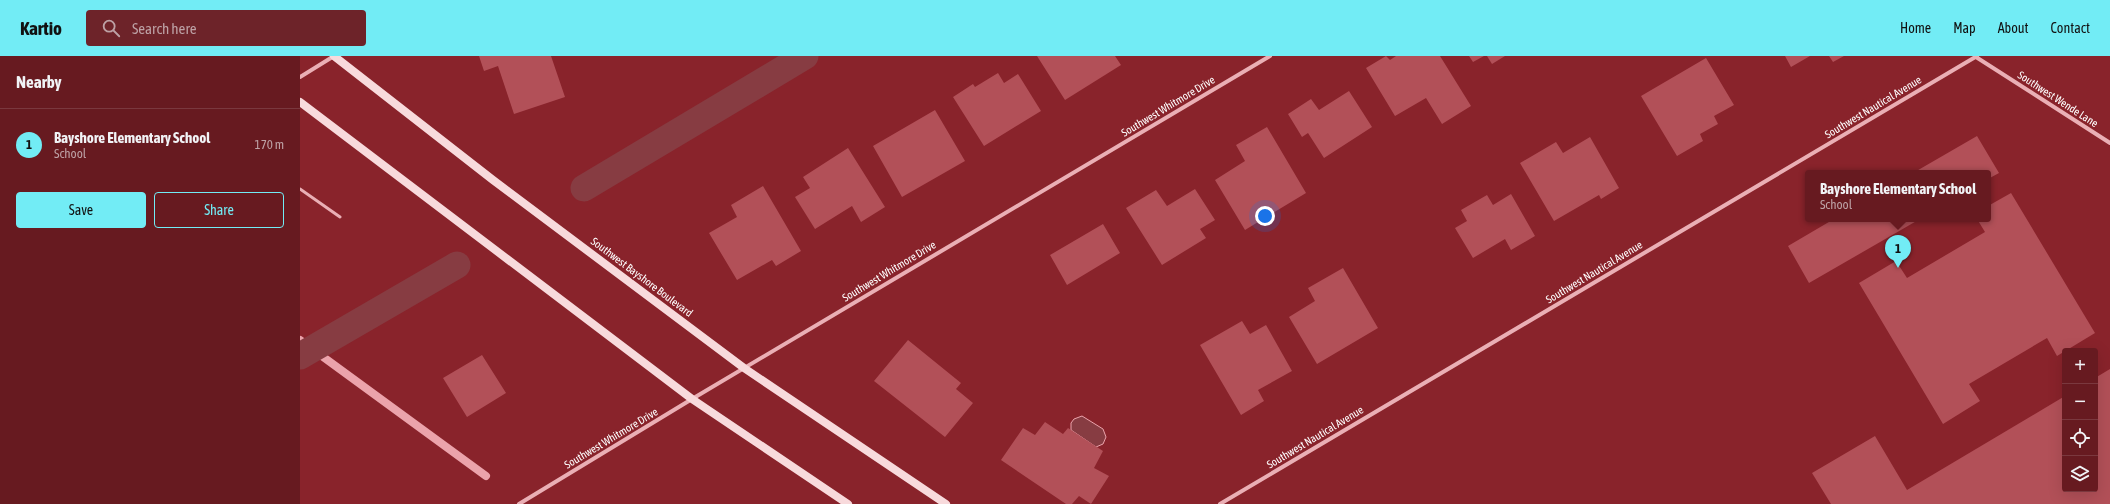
<!DOCTYPE html>
<html lang="en">
<head>
<meta charset="utf-8">
<style>
	:root { --surface:#671a20; --page:#6d2329; --text:#f1f3f6; --muted:#bda1a5; --line:#7a383e; --accent:#72ecf5 }
	body { margin:0; font-family:"Asap Condensed",sans-serif; background:var(--page); color:var(--text) }
	.controls { position:absolute; right:12px; bottom:12px; display:grid; overflow:hidden; border-radius:4px; box-shadow:0 4px 16px #0002 }
	.controls button { width:36px; height:36px; display:grid; place-items:center; padding:0; border:0; border-bottom:1px solid var(--line); background:var(--surface); color:var(--text); font:20px sans-serif }
	.you { position:absolute; left:965px; top:160px; width:14px; height:14px; margin:-10px; border:3px solid #fff; border-radius:50%; background:#1a73e8; box-shadow:0 0 0 6px #1a73e833 }
	.badge { display:grid; place-items:center; width:26px; height:26px; border-radius:50%; background:var(--accent); color:#111; font-size:13px; font-weight:700 }
	.pin { position:absolute; translate:-50% -33px; filter:drop-shadow(0 1px 2px #0008) }
	.pin::after { content:''; position:absolute; top:21px; width:14px; height:12px; background:inherit; clip-path:polygon(0 0,100% 0,50% 100%) }
	.popup { position:absolute; left:1505px; top:114px; width:186px; height:52px; box-sizing:border-box; display:grid; place-content:center; border-radius:4px; background:var(--surface); filter:drop-shadow(0 1px 3px #0005); font-size:13px; white-space:nowrap; color:var(--muted) }
	.popup b { font-size:15px; color:var(--text) }
	.popup::after { content:''; position:absolute; left:50%; top:100%; margin-left:-8px; border:8px solid transparent; border-top-color:var(--surface) }
	.list { margin:0; padding:0; list-style:none }
	h2 { display:flex; justify-content:space-between; align-items:center; height:52px; margin:0; padding:0 16px; font-size:17px }
	h2 small { font-size:13px; font-weight:400; color:var(--muted) }
	.list li { display:grid; grid-template-columns:26px 1fr auto; gap:12px; align-items:center; box-sizing:border-box; height:72px; padding:0 16px; border-top:1px solid var(--line) }
	.list b { display:block; font-size:15px; white-space:nowrap }
	.list p { margin:0; font-size:13px; white-space:nowrap; color:var(--muted) }
	.list em { font-size:13px; font-style:normal; color:var(--muted) }
	.actions { display:flex; gap:8px; padding:12px 16px }
	.actions a { flex:1; padding:9px 0; border:1px solid var(--accent); border-radius:4px; text-align:center; font-size:14px; color:var(--accent) }
	.actions .main { background:var(--accent); color:#111 }
	.icon { flex:none; width:22px; height:22px; fill:none; stroke:currentColor; stroke-width:2; stroke-linecap:round; stroke-linejoin:round }
	.map { position:relative; flex:none; width:1810px; height:448px; overflow:hidden }
	header { display:flex; align-items:center; gap:24px; box-sizing:border-box; height:56px; padding:0 20px; background:var(--accent); color:#111 }
	header strong { font-size:19px }
	nav { display:flex; gap:22px; margin-inline-start:auto; font-size:14px }
	.search { width:280px; height:36px; background:var(--page); display:flex; align-items:center; gap:10px; box-sizing:border-box; padding:0 14px; border-radius:4px; color:var(--muted); font-size:15px }
	main { display:flex }
	aside { flex:1; background:var(--surface) }
	.map>svg:first-child { display:block }
</style>
</head>
<body>
<header>
<strong>Kartio</strong>
<div class="search"><svg class="icon" aria-label="search" viewBox="0 0 24 24"><circle cx="10" cy="10" r="6"/><path d="M15 15l6 6"/></svg>Search here</div>
<nav><a>Home</a><a>Map</a><a>About</a><a>Contact</a></nav>
</header>
<main>
<aside>
<h2>Nearby<small></small></h2>
<ul class="list">
<li><span class="badge">1</span><div><b>Bayshore Elementary School</b><p>School</p></div><em>170 m</em></li>
</ul>
<div class="actions"><a class="main">Save</a><a>Share</a></div>
</aside>
<div class="map">
<svg width="1810" height="448" viewBox="0 0 1810 448">
	<rect width="100%" height="100%" fill="#89232b"/>
	<path fill="#873c42" stroke="#eba3ab" d="M782 360 803 373 806 381 803 388 796 391 771 374V367L774 363Z"/>
	<g fill="none" stroke-linecap="round" stroke-linejoin="round">
		<path stroke="#eba3ab" stroke-width="8" d="M0 284 186 420"/>
		<path stroke="#873c42" stroke-width="27" d="M284 132 505 0
			M0 300 157 209"/>
	</g>
	<path fill="#b25058" d="M179 0H251L265 41 214 58 198 10 184 15Z
		M737 0H815L821 9 765 44Z
		M1086 0 1090 4 1096 0H1140L1171 50 1142 68 1126 42 1095 60 1066 12Z
		M1169 0H1184L1173 6Z
		M1187 0H1205L1192 8Z
		M1485 0H1510L1491 11Z
		M1529 0H1544L1533 6Z
		M1406 2 1434 49 1414 60 1418 68 1400 78 1403 85 1377 100 1341 40Z
		M698 17 704 27 718 18 741 55 684 90 653 41 673 28 675 31Z
		M1049 35 1072 71 1024 102 1008 77 1002 81 988 58 1011 43 1019 54Z
		M635 54 665 105 602 141 573 90Z
		M967 71 1006 137 945 174 915 124 945 105 936 89Z
		M1677 80 1699 117 1688 123V117H1613Z
		M1290 81 1319 132 1301 143 1299 139 1254 165 1220 107 1256 86 1263 97Z
		M548 92 585 151 561 166 552 150 515 173 495 141 510 132 503 121Z
		M463 130 501 195 476 210 472 204 437 224 409 177 437 161 431 149Z
		M895 133 915 164 900 173 906 182 862 209 826 152 856 134 867 150Z
		M1711 137 1795 277 1757 300 1747 282 1669 328 1680 345 1643 368 1559 227 1596 205 1607 222 1685 176 1677 163H1688V150Z
		M1211 138 1235 180 1211 194 1205 183 1173 202 1155 172 1167 165 1161 154 1187 139 1193 149Z
		M1534 163H1620L1509 227 1488 190Z
		M803 168 820 197 767 229 750 199Z
		M1043 212 1078 272 1017 308 989 261 1015 245 1008 232Z
		M942 265 950 278 966 269 992 315 958 334 964 345 941 359 900 289Z
		M608 284 661 327 656 333 673 347 645 381 574 325Z
		M182 299 206 337 167 361 143 322Z
		M1810 313V448H1531L1512 417 1575 380 1607 434 1765 340V433H1795V322Z
		M745 366 763 378 768 372 803 395 794 412 809 420 791 448 779 440 772 448H766L701 404 723 372 735 379Z"/>
	<g fill="none" stroke-linecap="round" stroke-linejoin="round">
		<path stroke="#eaafb5" stroke-width="3" d="M0 133 40 161"/>
		<path stroke="#eaafb5" stroke-width="4" d="M1676 1 1810 87
			M0 21 34 0
			M219 448 392 343 970 0
			M920 448 1677 0"/>
		<path stroke="#f8dadc" stroke-width="8" d="M34 0 193 124 444 312 646 448
			M0 46 392 343 548 448"/>
	</g>
	<g text-anchor="middle" dominant-baseline="central" stroke-width="3" stroke-linejoin="round" paint-order="stroke">
		<g font-size="11" fill="#fff" stroke="#89232b">
			<text transform="translate(1758 43) rotate(33)">Southwest Wende Lane</text>
			<text transform="translate(868 50) rotate(-31)">Southwest Whitmore Drive</text>
			<text transform="translate(1573 51) rotate(-31)">Southwest Nautical Avenue</text>
			<text transform="translate(589 215) rotate(-31)">Southwest Whitmore Drive</text>
			<text transform="translate(1294 216) rotate(-31)">Southwest Nautical Avenue</text>
			<text transform="translate(342 221) rotate(37)">Southwest Bayshore Boulevard</text>
			<text transform="translate(1015 381) rotate(-31)">Southwest Nautical Avenue</text>
			<text transform="translate(311 382) rotate(-31)">Southwest Whitmore Drive</text>
		</g>
	</g>
</svg>
<div class="controls">
<button>+</button>
<button>−</button>
<button><svg class="icon" aria-label="locate" viewBox="0 0 24 24"><circle cx="12" cy="12" r="6"/><path d="M12 2v4M12 18v4M2 12h4M18 12h4"/></svg></button>
<button><svg class="icon" aria-label="layers" viewBox="0 0 24 24"><path d="M12 4l9 5-9 5-9-5zM3 14l9 5 9-5"/></svg></button>
</div>
<div class="you"></div>
<div class="pin badge" style="left:1598px;top:212px">1</div>
<div class="popup"><b>Bayshore Elementary School</b>School</div>
</div>
</main>
</body>
</html>
